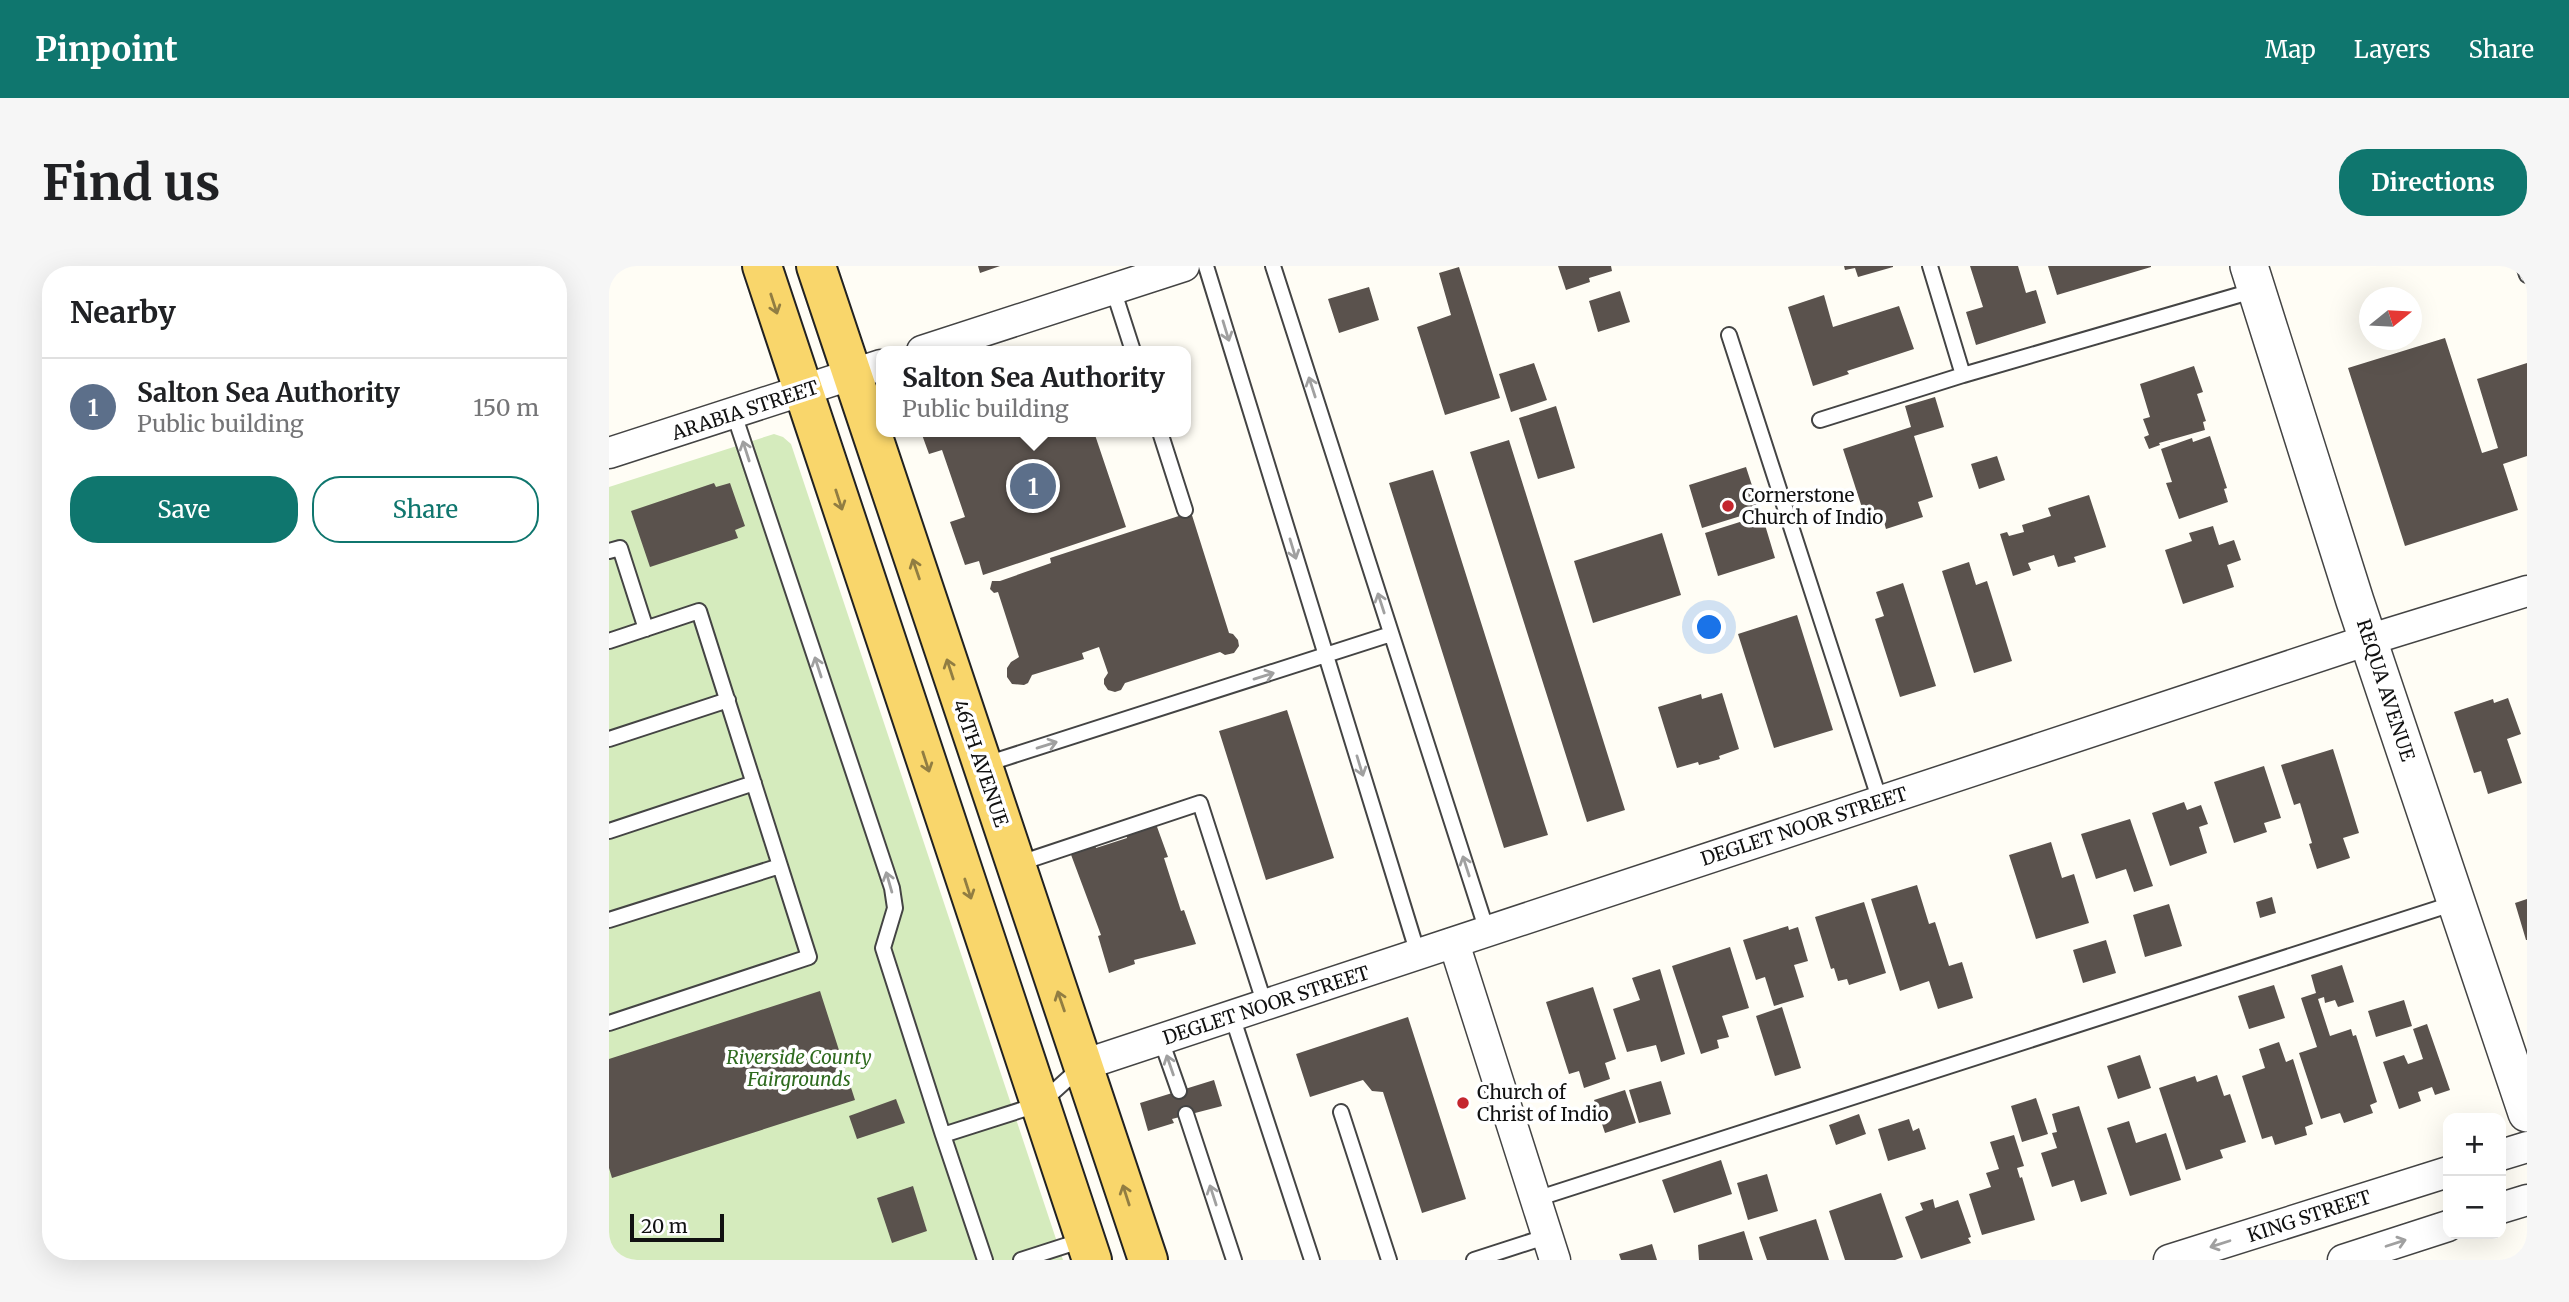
<!DOCTYPE html>
<html lang="en">
<head>
<meta charset="utf-8">
<style>
	:root { --surface:#fff; --page:#f6f6f6; --text:#202124; --muted:#757577; --line:#e0e0e0; --accent:#0f766e }
	body { margin:0; font-family:Merriweather,serif; background:var(--page); color:var(--text) }
	.controls { position:absolute; right:21px; bottom:21px; display:grid; overflow:hidden; border-radius:14px; box-shadow:0 7px 28px #0002 }
	.controls button { width:63px; height:63px; display:grid; place-items:center; padding:0; border:0; border-bottom:2px solid var(--line); background:var(--surface); color:var(--text); font:35px sans-serif }
	.compass { position:absolute; left:1750px; top:21px; width:63px; height:63px; border-radius:50%; background:var(--surface); box-shadow:0 7px 28px #0002; rotate:72deg }
	.scale { position:absolute; left:21px; bottom:18px; width:94px; box-sizing:border-box; padding-left:7px; border:4px solid #111; border-top:0; font-size:19px; line-height:24px; white-space:nowrap; color:#111; -webkit-text-stroke:5px #fff; paint-order:stroke }
	.you { position:absolute; left:1101px; top:362px; width:24px; height:24px; margin:-18px; border:5px solid #fff; border-radius:50%; background:#1a73e8; box-shadow:0 0 0 10px #1a73e833 }
	.badge { display:grid; place-items:center; width:46px; height:46px; border-radius:50%; background:var(--accent); color:#fff; font-size:23px; font-weight:700 }
	.pin { position:absolute; translate:-50% -50%; border:4px solid #fff; box-shadow:0 2px 7px #0006 }
	.popup { position:absolute; left:267px; top:80px; width:315px; height:91px; box-sizing:border-box; display:grid; place-content:center; border-radius:14px; background:var(--surface); filter:drop-shadow(0 2px 5px #0005); font-size:23px; white-space:nowrap; color:var(--muted) }
	.popup b { font-size:26px; color:var(--text) }
	.popup::after { content:''; position:absolute; left:50%; top:100%; margin-left:-14px; border:14px solid transparent; border-top-color:var(--surface) }
	.list { margin:0; padding:0; list-style:none }
	h2 { display:flex; justify-content:space-between; align-items:center; height:91px; margin:0; padding:0 28px; font-size:30px }
	h2 small { font-size:23px; font-weight:400; color:var(--muted) }
	.list li { display:grid; grid-template-columns:46px 1fr auto; gap:21px; align-items:center; box-sizing:border-box; height:98px; padding:0 28px; border-top:2px solid var(--line) }
	.list b { display:block; font-size:26px; white-space:nowrap }
	.list p { margin:0; font-size:23px; white-space:nowrap; color:var(--muted) }
	.list em { font-size:23px; font-style:normal; color:var(--muted) }
	.actions { display:flex; gap:14px; padding:21px 28px }
	.actions a { flex:1; padding:16px 0; border:2px solid var(--accent); border-radius:28px; text-align:center; font-size:24px; color:var(--accent) }
	.actions .main { background:var(--accent); color:#fff }
	.map { position:relative; flex:none; width:1918px; height:994px; overflow:hidden; border-radius:28px }
	header { display:flex; align-items:center; gap:42px; box-sizing:border-box; height:98px; padding:0 35px; background:var(--accent); color:#fff }
	header strong { font-size:33px }
	nav { display:flex; gap:38px; margin-inline-start:auto; font-size:24px }
	.intro { display:flex; align-items:center; justify-content:space-between; box-sizing:border-box; height:168px; padding:0 42px }
	h1 { margin:0; font-size:49px }
	.button { padding:18px 32px; border-radius:28px; background:var(--accent); color:#fff; font-size:24px; font-weight:700 }
	main { display:flex; gap:42px; padding:0 42px }
	aside { flex:1; background:var(--surface); border-radius:28px; box-shadow:0 7px 28px #0002 }
	.map>svg:first-child { display:block }
</style>
</head>
<body>
<header>
<strong>Pinpoint</strong>
<nav><a>Map</a><a>Layers</a><a>Share</a></nav>
</header>
<div class="intro"><h1>Find us</h1><a class="button">Directions</a></div>
<main>
<aside>
<h2>Nearby<small></small></h2>
<ul class="list">
<li><span class="badge" style="background:#5c6f8a">1</span><div><b>Salton Sea Authority</b><p>Public building</p></div><em>150 m</em></li>
</ul>
<div class="actions"><a class="main">Save</a><a>Share</a></div>
</aside>
<div class="map">
<svg width="1918" height="994" viewBox="0 0 1918 994">
	<rect width="100%" height="100%" fill="#fffdf5"/>
	<path fill="#d5ebbd" d="M165 168 174 171 182 178 454 994H0V221Z"/>
	<path fill="#5a524d" d="M369 0H391L371 7Z
		M949 0H1002L1003 5 980 12 981 16 957 24Z
		M1235 0H1284V1L1249 11 1246 2 1236 4Z
		M1361 0H1409L1417 27 1427 24 1437 57 1367 79 1357 46 1374 41Z
		M1439 0H1542V1L1448 29Z
		M850 1 891 132 836 149 808 61 842 49 830 7Z
		M760 21 770 54 730 67 719 33Z
		M1011 25 1021 56 989 66 980 35Z
		M1215 29 1224 61 1290 40 1305 83 1238 105 1240 108 1204 120 1179 41Z
		M1836 72 1873 187 1889 182 1868 113 1918 97V190L1894 198 1909 244 1796 280 1739 102Z
		M925 97 938 134 902 146 890 108Z
		M1585 100 1594 126 1588 128 1597 155 1594 156 1596 164 1550 177 1551 179 1540 183 1535 171 1540 169 1534 153 1541 151 1531 118Z
		M1326 131 1335 161 1305 170 1324 231 1309 236 1314 251 1277 263 1273 249 1257 254 1234 183 1302 161 1296 140Z
		M947 140 966 202 929 213 910 152Z
		M312 166H485L517 261 374 309 370 295 356 299 341 256 356 251 333 184 320 188Z
		M1601 170 1618 222 1615 223 1619 236 1570 253 1557 217 1563 216 1552 183 1583 172 1584 176Z
		M900 174 1016 544 978 556 861 186Z
		M1388 190 1396 214 1370 223 1362 198Z
		M1137 201 1151 244 1093 262 1080 219Z
		M824 204 939 569 895 582 780 217Z
		M105 217 107 221 121 217 136 260 126 264 129 272 41 301 22 245Z
		M1480 229 1497 281 1465 291 1467 296 1449 301 1445 289 1419 297 1422 304 1404 310 1391 268 1398 266 1400 270 1415 266 1413 259 1442 250 1439 242Z
		M582 246 620 367 624 368 629 374 630 380 625 387 616 389 611 386 516 417 512 424 506 426 499 424 495 418V413L499 407 490 381 473 387 475 393 423 409 419 417 415 419 403 418 398 411V402L402 396 410 391 389 326 385 327 381 323 383 315H391L442 297 441 292Z
		M1153 249 1166 292 1109 310 1096 267Z
		M1604 260 1610 279 1625 274 1632 294 1618 299 1625 321 1574 338 1556 284 1583 275 1580 267Z
		M1053 267 1072 329 984 357 965 295Z
		M1360 296 1367 319 1378 315 1403 395 1365 407 1333 305Z
		M1294 317 1327 420 1291 431 1266 353 1275 350 1267 326Z
		M1188 349 1224 464 1165 482 1129 368Z
		M1113 427 1130 483 1110 490 1111 493 1090 499 1089 496 1068 502 1049 441 1092 428 1093 433Z
		M1899 432 1912 468 1898 473 1913 517 1879 528 1872 505 1865 507 1845 446 1884 433 1885 437Z
		M678 444 725 592 657 614 610 465Z
		M1724 483 1750 567 1734 572 1741 592 1708 603 1700 578 1703 577 1691 537 1685 539 1672 499Z
		M1655 500 1672 552 1655 557 1658 566 1625 577 1605 516Z
		M1575 536 1578 544 1592 539 1599 558 1590 561 1598 587 1561 600 1543 547Z
		M1521 553 1544 620 1525 626 1517 603 1487 613 1472 568Z
		M547 558 559 591 555 592 572 645 575 644 587 678 525 694 526 698 500 707 489 670 492 669 461 586 486 577 487 582 518 572 517 567Z
		M1442 576 1453 612 1465 608 1480 657 1427 673 1400 589Z
		M1308 619 1320 658 1326 656 1340 700 1353 696 1364 732 1329 743 1320 715 1291 725 1262 633Z
		M1663 631 1667 647 1651 652 1647 636Z
		M1918 633V674H1917L1906 637Z
		M1255 636 1277 707 1240 719 1238 713 1229 715 1225 702 1222 703 1206 651Z
		M1560 638 1573 680 1536 691 1524 649Z
		M1179 660 1180 664 1189 661 1199 695 1185 699 1195 731 1165 740 1156 711 1147 714 1134 674Z
		M1497 674 1507 707 1474 717 1464 684Z
		M1121 681 1140 742 1113 750 1120 771 1108 774 1110 782 1092 788 1063 700Z
		M1733 699 1745 736 1729 741 1726 734 1716 737 1715 731 1709 733 1721 770 1742 763 1744 770 1747 769 1768 836 1761 839 1764 847 1735 857 1731 847 1712 853 1690 787 1708 781 1692 732 1707 727 1702 709Z
		M1051 703 1076 788 1052 796 1047 779 1018 786 1004 743 1031 734 1023 712Z
		M1665 719 1676 752 1640 763 1629 730Z
		M984 721 1007 793 996 797 1001 813 975 822 970 805 960 808 937 736Z
		M211 725 246 834 3 912 0 902V793Z
		M1795 734 1803 760 1767 771 1759 745Z
		M1173 741 1192 802 1166 810 1147 750Z
		M799 751 857 933 813 947 774 826 763 825 754 814 701 831 687 788Z
		M1818 758 1841 824 1826 829 1823 821 1809 826 1812 835 1790 843 1774 796 1795 789 1799 798 1814 793 1804 763Z
		M1670 776 1677 796 1684 793 1704 858 1696 861 1698 869 1666 879 1663 870 1653 873 1633 810 1656 802 1650 783Z
		M1531 789 1542 822 1509 833 1498 800Z
		M1608 809 1615 830 1621 828 1637 876 1611 884 1614 892 1577 904 1550 822 1586 810 1588 816Z
		M605 814 613 840 563 853 565 857 539 865 531 837Z
		M1052 815 1062 848 1030 857 1020 824Z
		M1016 824 1027 857 996 867 985 834Z
		M1427 832 1439 868 1413 876 1402 840Z
		M287 833 296 857 248 873 240 850Z
		M1470 840 1498 928 1472 936 1465 914 1443 921 1432 887 1448 882 1443 867 1448 866 1443 848Z
		M1250 848 1257 868 1227 879 1220 859Z
		M1300 853 1304 865 1310 862 1317 883 1279 895 1269 863Z
		M1520 855 1527 877 1557 867 1572 914 1521 930 1498 862Z
		M1405 869 1415 900 1408 902 1411 912 1413 911 1426 954 1373 969 1360 928 1382 921 1377 907 1390 903 1381 876Z
		M1112 894 1123 928 1065 947 1053 914Z
		M1158 908 1169 945 1139 954 1128 917Z
		M304 920 318 965 283 977 268 932Z
		M1272 927 1294 991 1286 994H1236L1220 945Z
		M1324 933 1326 942 1349 934 1362 971 1359 972 1362 977 1312 993 1296 951 1314 944 1311 937Z
		M1207 953 1220 994H1158L1150 971Z
		M1135 965 1144 994H1090L1089 979Z
		M1043 978 1048 994H1012L1010 988Z"/>
	<g fill="none" stroke-linecap="round" stroke-linejoin="round">
		<g stroke="#444" stroke-width="18">
			<path id="service" d="M597 0 809 688
				M664 0 878 665
				M1321 0 1354 109 1647 24
				M1915 0 1918 9
				M504 23 524 85
				M1120 69 1271 535
				M125 148 283 622 286 642 274 682 334 869
				M1211 154 1354 109
				M551 166 576 244
				M0 285 11 282 37 363
				M0 375 90 345 200 691 0 757
				M0 473 119 434
				M374 499 782 368
				M0 565 145 517
				M408 598 591 537 656 739
				M0 654 171 600
				M623 750 703 994
				M552 774 570 825
				M732 846 780 994
				M577 848 625 994
				M927 933 1846 637
				M376 994 334 869 431 838 473 800
				M412 994 474 974
				M865 994 939 970"/>
		</g>
		<g stroke="#444" stroke-width="33">
			<path id="minor" d="M313 85 575 0
				M0 187 272 99
				M845 677 946 994
				M474 799 1759 374 1918 325
				M1892 889 1918 881
				M1892 942 1918 934
				M1560 994 1839 906
				M1734 994 1839 960"/>
		</g>
		<g stroke="#444" stroke-width="40">
			<path id="tertiary" d="M1640 0 1746 335 1918 847"/>
		</g>
		<g stroke="#222" stroke-width="42">
			<path id="primary" d="M153 0 483 994
				M207 0 539 994"/>
		</g>
		<use href="#service" stroke="#fff" stroke-width="14"/>
		<use href="#minor" stroke="#fff" stroke-width="30"/>
		<use href="#tertiary" stroke="#fff" stroke-width="37"/>
		<use href="#primary" stroke="#f9d66b" stroke-width="38"/>
	</g>
	<defs><path id="oneway-shaft" d="M-6 0H5M1.5-3L5.5 0L1.5 3" fill="none" stroke-width="1.6" stroke-linecap="round" stroke-linejoin="round" transform="scale(1.75)"/></defs>
	<g stroke="#917d42">
		<use href="#oneway-shaft" transform="translate(165 38) rotate(72)"/>
		<use href="#oneway-shaft" transform="translate(230 234) rotate(72)"/>
		<use href="#oneway-shaft" transform="translate(307 303) rotate(-109)"/>
		<use href="#oneway-shaft" transform="translate(341 403) rotate(-108)"/>
		<use href="#oneway-shaft" transform="translate(317 496) rotate(72)"/>
		<use href="#oneway-shaft" transform="translate(359 623) rotate(72)"/>
		<use href="#oneway-shaft" transform="translate(452 735) rotate(-109)"/>
		<use href="#oneway-shaft" transform="translate(517 929) rotate(-108)"/>
	</g>
	<g stroke="#a0a0a0">
		<use href="#oneway-shaft" transform="translate(617 65) rotate(73)"/>
		<use href="#oneway-shaft" transform="translate(703 121) rotate(-108)"/>
		<use href="#oneway-shaft" transform="translate(137 185) rotate(-108)"/>
		<use href="#oneway-shaft" transform="translate(684 283) rotate(73)"/>
		<use href="#oneway-shaft" transform="translate(772 337) rotate(-108)"/>
		<use href="#oneway-shaft" transform="translate(209 401) rotate(-108)"/>
		<use href="#oneway-shaft" transform="translate(655 410) rotate(-17)"/>
		<use href="#oneway-shaft" transform="translate(438 479) rotate(-17)"/>
		<use href="#oneway-shaft" transform="translate(751 500) rotate(73)"/>
		<use href="#oneway-shaft" transform="translate(857 600) rotate(-108)"/>
		<use href="#oneway-shaft" transform="translate(280 616) rotate(-106)"/>
		<use href="#oneway-shaft" transform="translate(561 799) rotate(-109)"/>
		<use href="#oneway-shaft" transform="translate(604 929) rotate(-108)"/>
		<use href="#oneway-shaft" transform="translate(1787 977) rotate(-18)"/>
		<use href="#oneway-shaft" transform="translate(1611 978) rotate(162)"/>
	</g>
	<g fill="#c4262e" stroke="#fff" stroke-width="2.5">
		<circle cx="1119" cy="240" r="7"/>
		<circle cx="854" cy="837" r="7"/>
	</g>
	<g text-anchor="middle" dominant-baseline="central" stroke-width="7" stroke-linejoin="round" paint-order="stroke">
		<g font-size="19" fill="#111" stroke="#fff">
			<text transform="translate(136 144) rotate(-18)">ARABIA STREET</text>
			<text transform="translate(1777 424) rotate(72)">REQUA AVENUE</text>
			<text transform="translate(372 497) rotate(71)">46TH AVENUE</text>
			<text transform="translate(1195 560) rotate(-18)">DEGLET NOOR STREET</text>
			<text transform="translate(657 739) rotate(-18)">DEGLET NOOR STREET</text>
			<text transform="translate(1700 950) rotate(-18)">KING STREET</text>
		</g>
		<g font-size="19" fill="#111" stroke="#fff" text-anchor="start">
			<text x="1133" y="229">Cornerstone<tspan x="1133" dy="22">Church of Indio</tspan></text>
			<text x="868" y="826">Church of<tspan x="868" dy="22">Christ of Indio</tspan></text>
		</g>
		<g font-size="19" font-style="italic" fill="#2f6b1f" stroke="#fff">
			<text x="190" y="791">Riverside County<tspan x="190" dy="22">Fairgrounds</tspan></text>
		</g>
	</g>
</svg>
<div class="controls">
<button>+</button>
<button>−</button>
</div>
<svg class="compass" viewBox="-18 -18 36 36"><path d="M0-13l5 13h-10z" fill="#e53935"/><path d="M0 13l5-13h-10z" fill="#757577"/></svg>
<div class="scale">20 m</div>
<div class="you"></div>
<div class="pin badge" style="left:424px;top:220px;background:#5c6f8a">1</div>
<div class="popup"><b>Salton Sea Authority</b>Public building</div>
</div>
</main>
</body>
</html>
